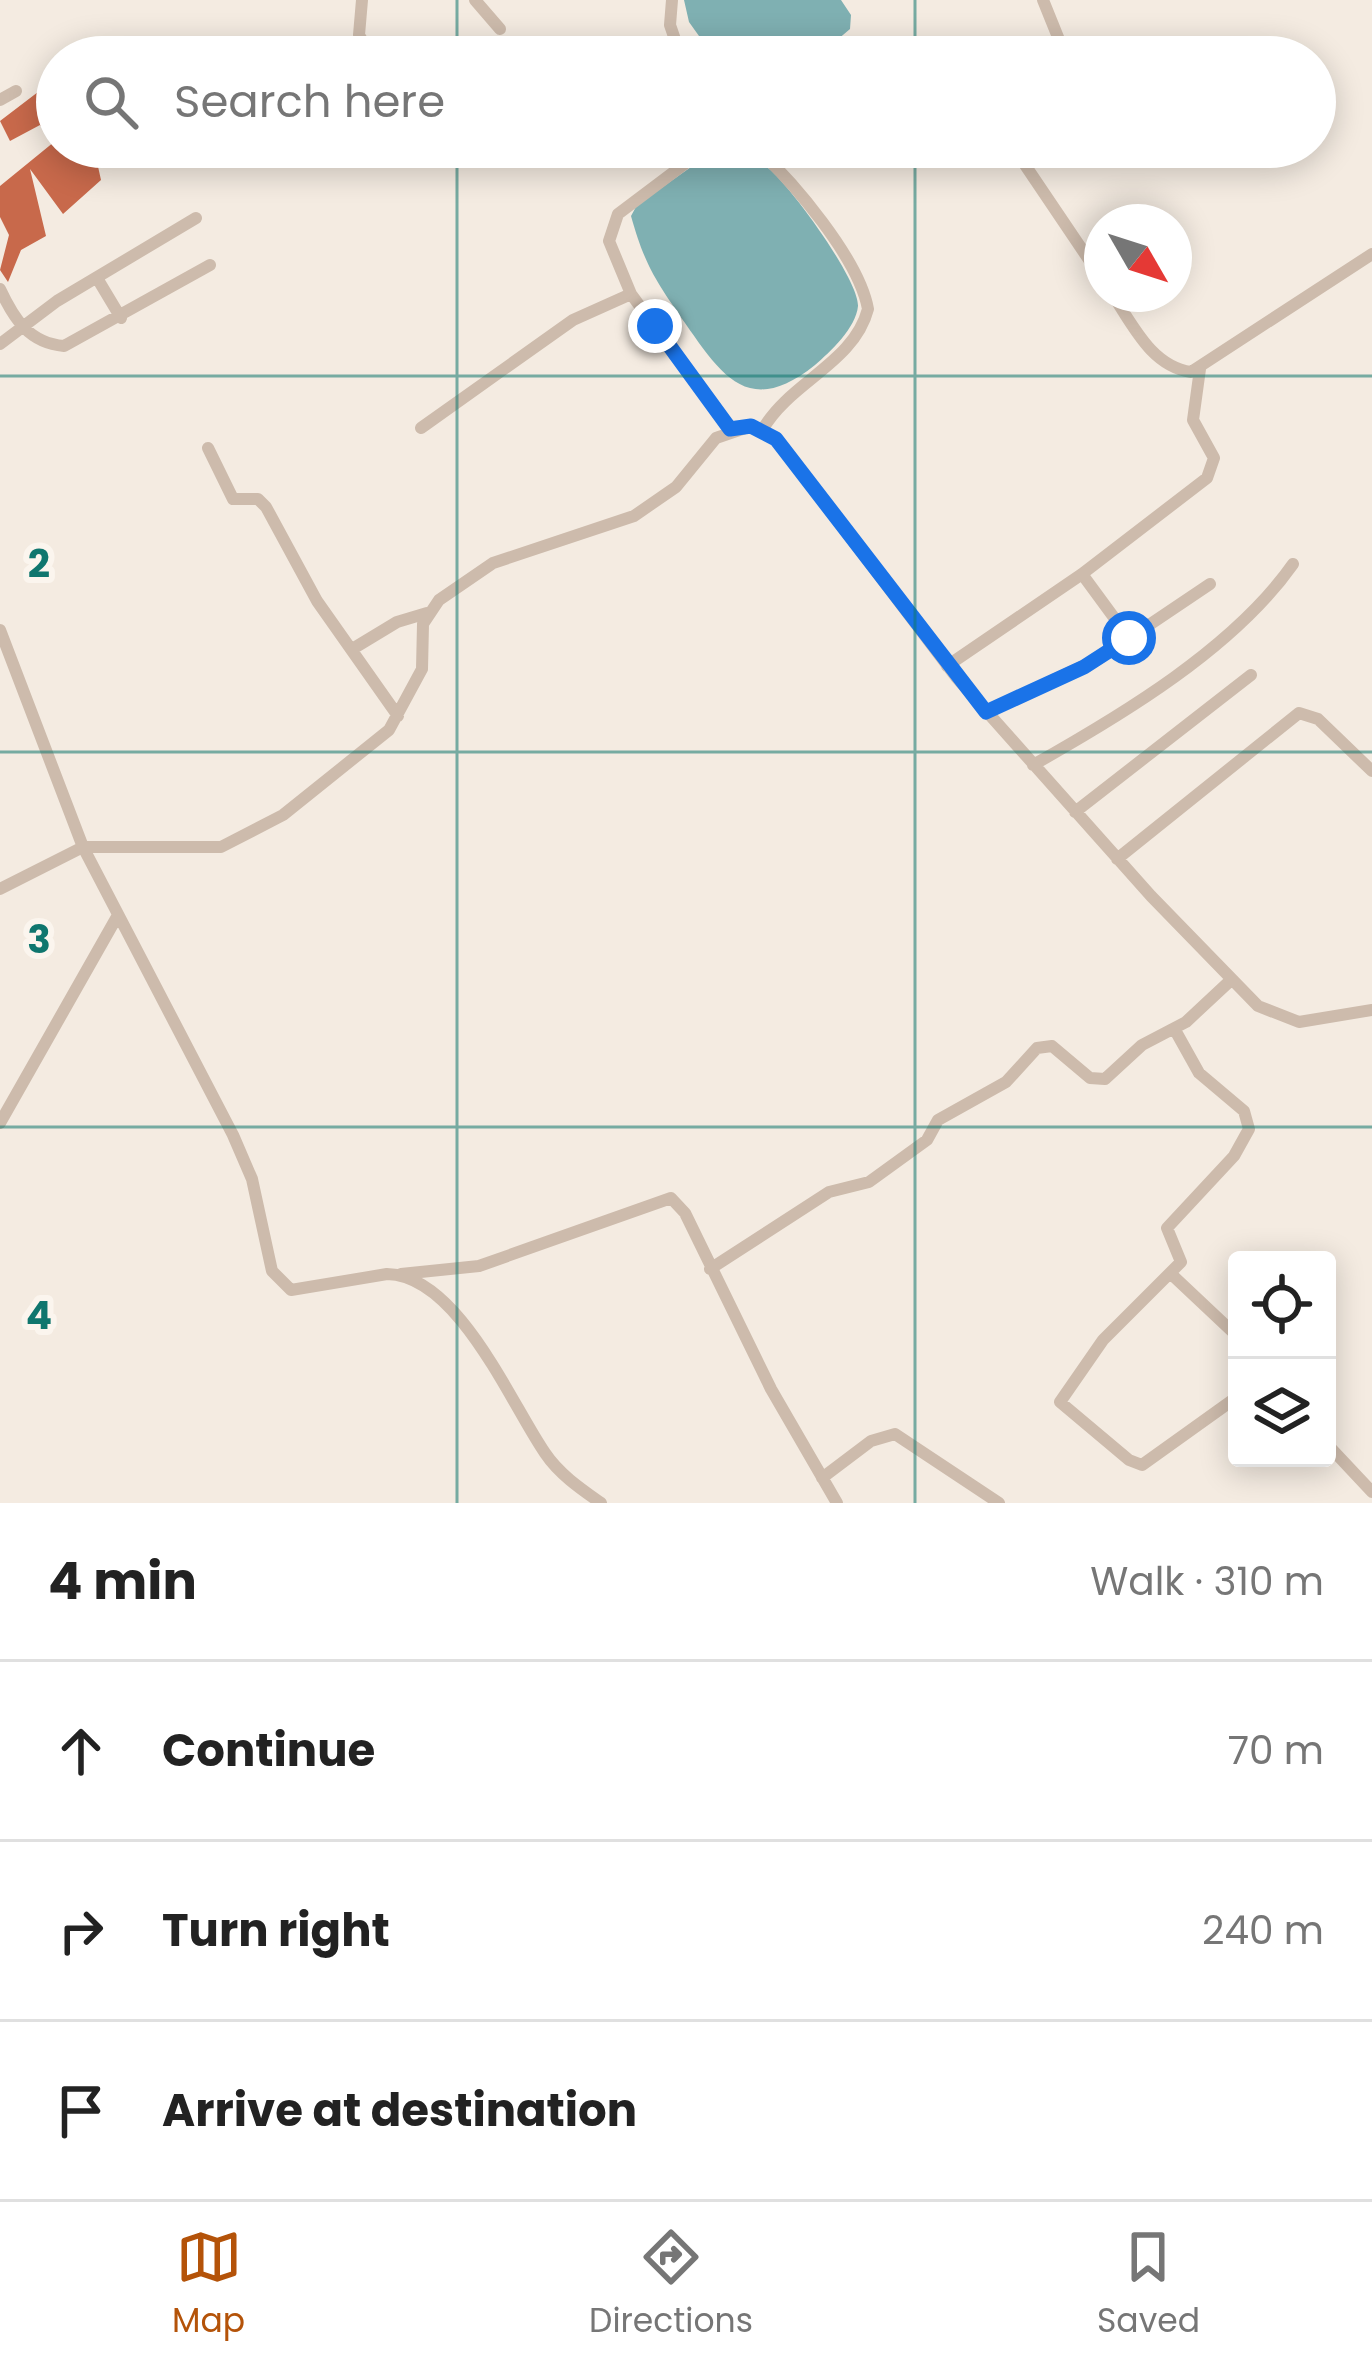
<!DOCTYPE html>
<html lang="en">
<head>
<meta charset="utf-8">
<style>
	:root { --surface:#fff; --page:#f2f2f2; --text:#222; --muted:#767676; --line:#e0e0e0; --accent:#b45309 }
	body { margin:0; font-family:Poppins,sans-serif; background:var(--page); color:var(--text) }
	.controls { position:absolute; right:36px; bottom:36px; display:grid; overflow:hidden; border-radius:12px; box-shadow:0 6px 30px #0003 }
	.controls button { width:108px; height:108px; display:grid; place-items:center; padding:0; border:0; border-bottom:3px solid var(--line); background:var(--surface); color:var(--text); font:60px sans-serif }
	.compass { position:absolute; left:1084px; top:204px; width:108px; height:108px; border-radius:50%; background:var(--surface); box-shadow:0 6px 30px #0003; rotate:129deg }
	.stop { position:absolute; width:36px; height:36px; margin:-27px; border:9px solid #1a73e8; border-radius:50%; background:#fff }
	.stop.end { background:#1a73e8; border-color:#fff; box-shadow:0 3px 12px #0008 }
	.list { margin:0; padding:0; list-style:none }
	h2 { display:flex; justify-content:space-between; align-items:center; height:156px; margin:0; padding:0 48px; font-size:51px }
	h2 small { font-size:39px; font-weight:400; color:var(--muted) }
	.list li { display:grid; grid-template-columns:78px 1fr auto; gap:36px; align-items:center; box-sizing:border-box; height:180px; padding:0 48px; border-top:3px solid var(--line) }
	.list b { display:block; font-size:45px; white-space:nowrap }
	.list em { font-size:39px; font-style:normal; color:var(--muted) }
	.icon { flex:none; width:66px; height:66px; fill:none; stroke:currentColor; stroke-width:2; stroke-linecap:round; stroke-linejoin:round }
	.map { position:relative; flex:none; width:1372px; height:1503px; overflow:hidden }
	.search { position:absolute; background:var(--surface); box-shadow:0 6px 30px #0003; left:36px; right:36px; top:36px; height:132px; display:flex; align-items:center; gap:30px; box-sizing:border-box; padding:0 42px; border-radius:66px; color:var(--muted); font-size:45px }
	.sheet { height:696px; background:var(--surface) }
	nav { display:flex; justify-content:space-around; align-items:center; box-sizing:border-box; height:168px; border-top:3px solid var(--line); background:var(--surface); font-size:33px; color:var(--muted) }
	nav a { display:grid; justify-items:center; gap:6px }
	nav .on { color:var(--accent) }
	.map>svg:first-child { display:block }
</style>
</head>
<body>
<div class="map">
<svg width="1372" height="1503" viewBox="0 0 1372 1503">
	<rect width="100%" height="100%" fill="#f4ebe1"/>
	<path fill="#7fb0b2" d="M684 0H841L851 15 850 29 817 57H714L689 22Z
		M735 150C746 156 758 161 768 168 790 185 859 280 858 306 856 328 830 352 815 365 749 418 722 376 685 323 656 281 645 266 631 216L637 205 701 160Z"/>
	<path fill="#c8694b" d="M38 92 57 116V147H121L97 162 101 180 63 214 30 169 46 236 21 250 8 282 0 270 9 235 0 217V186L54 142 40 125 10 141 0 121Z"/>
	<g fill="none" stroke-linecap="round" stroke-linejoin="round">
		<path stroke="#cdbbac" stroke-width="12" d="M362 0 359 35 372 57
			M475 0 500 29
			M672 0 670 25 681 57
			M1043 0 1066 57
			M0 100 16 91
			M707 147 618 214 609 241 631 294 730 429
			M755 147C793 181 859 259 868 309 854 363 790 382 763 429
			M1013 147 1102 279
			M97 278 121 318
			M0 289C14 319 29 343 64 346L210 265
			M1112 294C1133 325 1151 366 1191 372L1372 254
			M0 344 57 301 196 218
			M421 428 573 320 631 294
			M208 448 233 499H258L266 507 317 601 398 716
			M1082 574 1129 638
			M0 630 83 847 233 1135 252 1179 272 1271 291 1290 387 1274C458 1275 511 1404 545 1453 559 1474 581 1489 601 1503
			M354 648 397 622 427 613
			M947 666 1082 574 1207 478 1214 458 1193 420 1200 369
			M986 712 1100 658 1210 584
			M1033 765C1122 715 1234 648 1293 564
			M1075 812 1251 675
			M1117 859 1299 713 1318 719 1372 771
			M0 889 83 847H221L283 815 389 730 422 669 423 624 439 600 493 563 634 516 676 487 716 438 751 426 776 439 956 677 1151 896 1258 1006 1299 1022 1372 1010
			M1175 1030 1199 1073 1244 1111 1249 1129 1234 1156 1167 1228 1181 1262 1103 1340 1060 1402 1129 1460 1142 1465 1237 1397
			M0 1123 118 915
			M710 1269 829 1192 869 1182 927 1140 938 1120 1006 1082 1037 1048 1052 1046 1090 1078 1105 1079 1142 1045 1186 1022 1231 980
			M1170 1273 1237 1336
			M401 1274 479 1266 671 1198 685 1213 771 1389 837 1503
			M1327 1444 1372 1492
			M822 1478 871 1441 895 1434 999 1503"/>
	</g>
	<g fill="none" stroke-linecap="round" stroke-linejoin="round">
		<path stroke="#1a73e8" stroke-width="15" d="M655 326 730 429 751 426 776 439 986 712 1084 667 1129 638"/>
	</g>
	<path fill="none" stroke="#0f766e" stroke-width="3" stroke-opacity="0.55" d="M457 0V57M915 0V57M457 147V1503M915 147V1503M0 376H1372M0 752H1372M0 1127H1372"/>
	<g font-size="39" text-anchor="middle" font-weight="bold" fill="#0f766e" stroke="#fbf5ee" stroke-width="12" stroke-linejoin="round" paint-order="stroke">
		<text x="39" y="577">2</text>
		<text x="39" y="953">3</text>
		<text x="39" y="1329">4</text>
	</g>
</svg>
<div class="controls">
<button><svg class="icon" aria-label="locate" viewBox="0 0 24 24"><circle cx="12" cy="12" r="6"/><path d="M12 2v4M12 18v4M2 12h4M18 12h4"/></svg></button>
<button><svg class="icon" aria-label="layers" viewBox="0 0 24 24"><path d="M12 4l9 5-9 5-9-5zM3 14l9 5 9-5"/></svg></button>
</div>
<svg class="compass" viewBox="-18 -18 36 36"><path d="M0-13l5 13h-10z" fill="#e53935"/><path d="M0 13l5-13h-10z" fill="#767676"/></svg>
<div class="stop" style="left:1129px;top:638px"></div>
<div class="stop end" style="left:655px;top:326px"></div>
<div class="search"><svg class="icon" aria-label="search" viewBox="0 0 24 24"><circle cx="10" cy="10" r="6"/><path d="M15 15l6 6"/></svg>Search here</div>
</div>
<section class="sheet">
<h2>4 min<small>Walk · 310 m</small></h2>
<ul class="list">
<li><svg class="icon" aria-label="ahead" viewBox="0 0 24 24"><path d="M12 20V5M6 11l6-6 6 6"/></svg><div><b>Continue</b></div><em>70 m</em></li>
<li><svg class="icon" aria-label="right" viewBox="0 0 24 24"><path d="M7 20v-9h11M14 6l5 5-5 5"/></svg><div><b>Turn right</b></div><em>240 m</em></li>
<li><svg class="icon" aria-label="arrive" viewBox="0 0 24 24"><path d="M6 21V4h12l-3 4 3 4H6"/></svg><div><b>Arrive at destination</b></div></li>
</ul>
</section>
<nav>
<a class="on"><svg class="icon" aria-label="map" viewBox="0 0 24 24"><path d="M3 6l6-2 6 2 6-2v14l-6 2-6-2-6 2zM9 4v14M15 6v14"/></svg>Map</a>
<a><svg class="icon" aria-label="directions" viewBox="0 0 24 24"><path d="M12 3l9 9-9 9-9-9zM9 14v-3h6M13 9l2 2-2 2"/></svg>Directions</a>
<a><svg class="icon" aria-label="saved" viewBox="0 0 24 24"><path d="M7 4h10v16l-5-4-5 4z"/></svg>Saved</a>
</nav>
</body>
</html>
